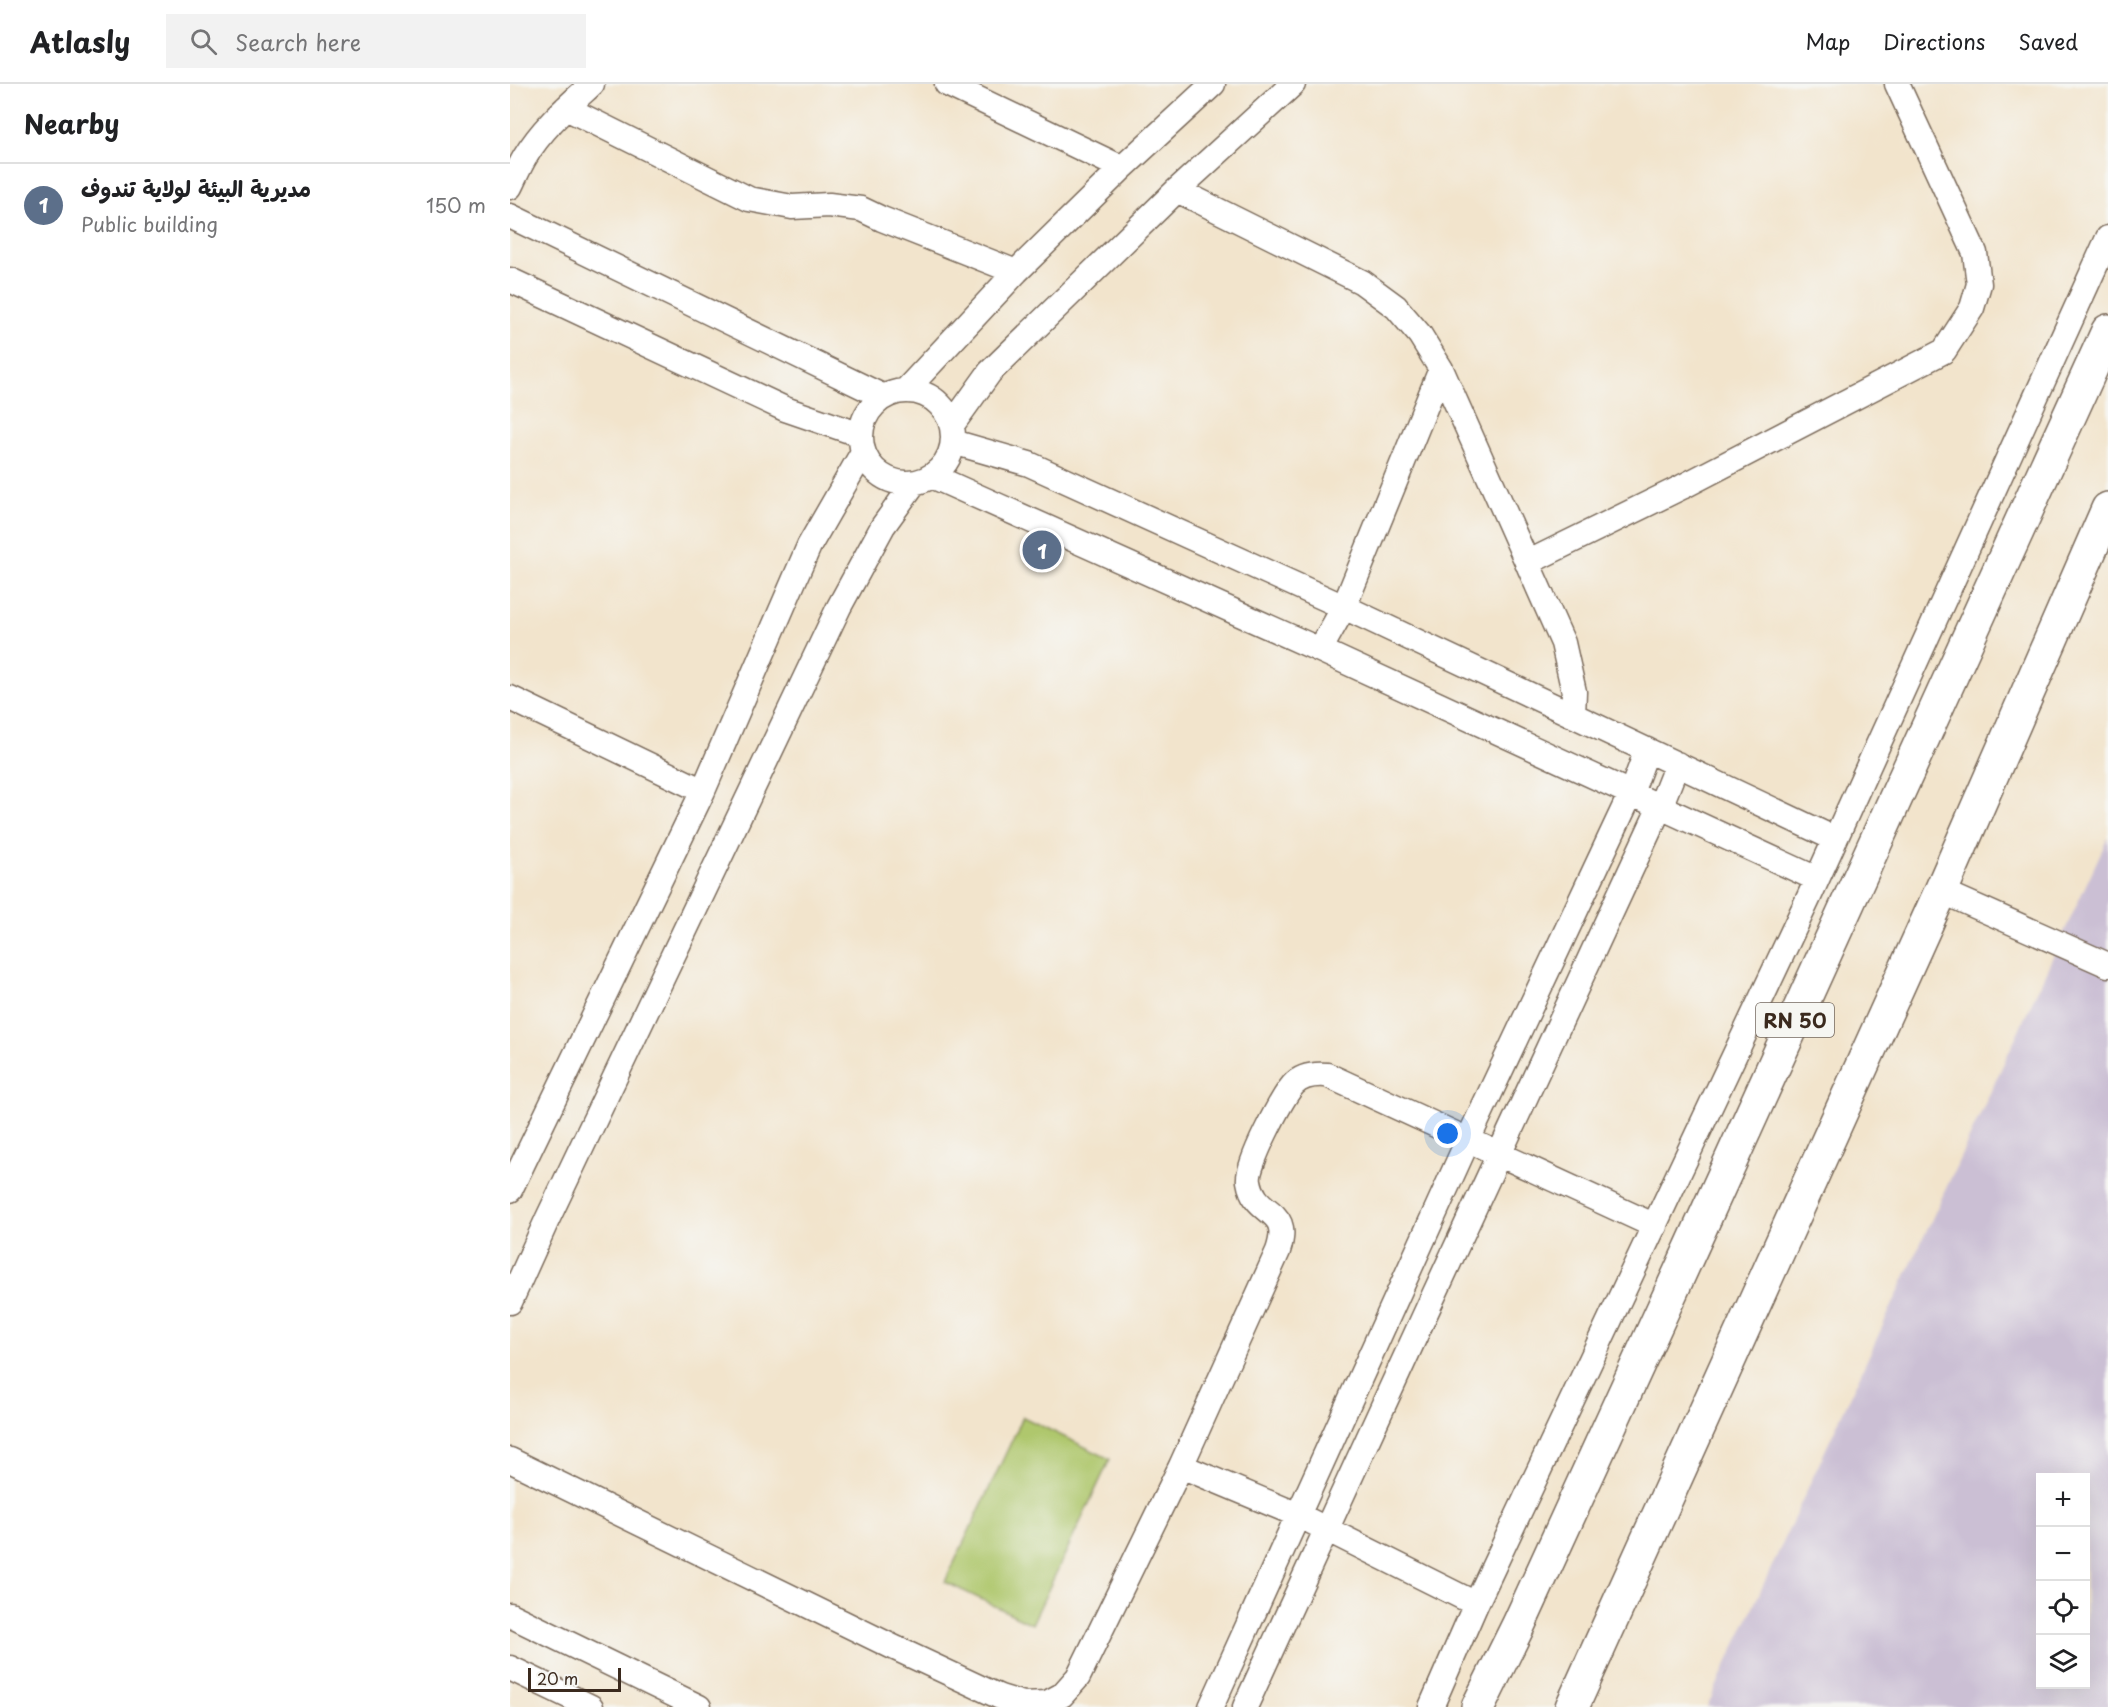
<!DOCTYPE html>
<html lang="en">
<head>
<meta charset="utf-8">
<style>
	:root { --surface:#fff; --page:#f2f2f2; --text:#202124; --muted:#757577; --line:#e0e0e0; --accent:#2563eb }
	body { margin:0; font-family:"Playpen Sans","Playpen Sans Arabic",sans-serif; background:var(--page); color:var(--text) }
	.controls { position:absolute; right:18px; bottom:18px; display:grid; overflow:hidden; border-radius:0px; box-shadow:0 6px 24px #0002 }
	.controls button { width:54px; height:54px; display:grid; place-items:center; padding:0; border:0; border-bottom:2px solid var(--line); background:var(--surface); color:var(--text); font:30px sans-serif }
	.scale { position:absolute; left:18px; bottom:15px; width:93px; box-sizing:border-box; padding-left:6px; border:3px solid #3b2a1e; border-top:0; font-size:16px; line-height:21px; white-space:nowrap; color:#3b2a1e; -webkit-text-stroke:4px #f6f6f2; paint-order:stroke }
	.you { position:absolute; left:938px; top:1050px; width:21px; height:21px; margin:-15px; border:4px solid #fff; border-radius:50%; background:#1a73e8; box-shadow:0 0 0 9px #1a73e833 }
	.badge { display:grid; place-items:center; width:39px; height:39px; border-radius:50%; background:var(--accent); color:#fff; font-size:20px; font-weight:700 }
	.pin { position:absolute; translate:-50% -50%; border:3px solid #fff; box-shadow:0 2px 6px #0006 }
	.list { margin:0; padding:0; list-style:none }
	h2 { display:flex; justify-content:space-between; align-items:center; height:78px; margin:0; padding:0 24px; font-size:26px }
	h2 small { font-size:20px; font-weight:400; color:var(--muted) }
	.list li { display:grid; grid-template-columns:39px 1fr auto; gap:18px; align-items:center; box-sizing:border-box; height:84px; padding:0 24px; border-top:2px solid var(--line) }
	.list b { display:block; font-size:22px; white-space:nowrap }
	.list p { margin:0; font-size:20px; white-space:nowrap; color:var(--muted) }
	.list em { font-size:20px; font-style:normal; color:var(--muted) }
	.icon { flex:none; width:33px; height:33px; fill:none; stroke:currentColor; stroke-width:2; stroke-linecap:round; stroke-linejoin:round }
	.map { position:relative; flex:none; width:1598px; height:1623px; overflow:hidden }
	header { display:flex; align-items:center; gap:36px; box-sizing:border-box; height:84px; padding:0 30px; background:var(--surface); border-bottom:2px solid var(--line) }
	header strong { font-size:28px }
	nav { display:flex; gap:33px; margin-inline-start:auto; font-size:21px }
	.search { width:420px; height:54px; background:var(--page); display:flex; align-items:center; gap:15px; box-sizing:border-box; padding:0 21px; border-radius:0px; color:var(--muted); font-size:22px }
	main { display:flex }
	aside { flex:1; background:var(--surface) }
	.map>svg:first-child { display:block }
</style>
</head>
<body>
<header>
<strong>Atlasly</strong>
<div class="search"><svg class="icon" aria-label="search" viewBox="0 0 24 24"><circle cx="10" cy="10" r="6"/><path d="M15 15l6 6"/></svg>Search here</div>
<nav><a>Map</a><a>Directions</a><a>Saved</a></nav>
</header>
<main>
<aside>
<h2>Nearby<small></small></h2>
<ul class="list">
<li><span class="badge" style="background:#5c6f8a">1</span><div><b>مديرية البيئة لولاية تندوف</b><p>Public building</p></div><em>150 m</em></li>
</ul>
</aside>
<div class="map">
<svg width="1598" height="1623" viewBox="0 0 1598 1623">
	<rect width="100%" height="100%" fill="#f6f6f2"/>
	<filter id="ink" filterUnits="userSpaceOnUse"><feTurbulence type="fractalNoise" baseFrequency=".0167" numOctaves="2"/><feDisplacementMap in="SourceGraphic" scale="12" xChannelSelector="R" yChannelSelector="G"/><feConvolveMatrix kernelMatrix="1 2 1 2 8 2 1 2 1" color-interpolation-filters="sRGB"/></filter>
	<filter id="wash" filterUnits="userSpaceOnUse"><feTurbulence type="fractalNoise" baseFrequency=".008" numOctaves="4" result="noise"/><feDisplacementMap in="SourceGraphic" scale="24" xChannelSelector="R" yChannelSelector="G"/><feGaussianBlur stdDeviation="1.35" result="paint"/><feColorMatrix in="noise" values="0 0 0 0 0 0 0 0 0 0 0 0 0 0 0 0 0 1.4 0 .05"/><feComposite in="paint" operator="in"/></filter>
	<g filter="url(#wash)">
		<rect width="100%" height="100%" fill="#f2e4cc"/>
		<path fill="#cbbfd4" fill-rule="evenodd" d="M1598 753V1623H1197ZM1530 1394H1576V1600H1530Z"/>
		<path fill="#afc76d" stroke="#757846" stroke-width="1.5" d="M513 1333 600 1375 522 1540 435 1498Z"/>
	</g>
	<g filter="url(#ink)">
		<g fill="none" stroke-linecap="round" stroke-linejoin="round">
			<g stroke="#7b6b5b" stroke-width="27">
				<path id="minor" d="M437 0 612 84
					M56 24 239 115 282 123 319 121 351 125 372 135 506 188
					M0 103C5 93 9 83 15 73 32 44 58 22 82 0
					M667 106 852 198 886 223 910 251 931 285 1053 559 1064 608 1063 631
					M0 132 374 313
					M0 196 275 325 351 351
					M395 307 506 188 612 84 703 0
					M351 353a46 46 0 1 1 92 0a46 46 0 1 1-92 0Z
					M442 341 480 288 667 106 783 0
					M443 358 519 380 834 523 1325 755
					M422 392 810 566 1307 795
					M1017 479 1172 403 1434 267 1462 224 1469 200 1465 169 1387 0
					M810 566 834 523 931 285
					M0 614 193 707
					M1431 807 1598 881
					M0 1106 193 707 299 462 353 368
					M0 1218 37 1136 329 523 373 442 404 399
					M0 1376 383 1563 490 1613 513 1620 537 1619 552 1611 568 1593 671 1382 768 1167C783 1122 745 1134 739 1097 736 1081 772 1014 783 1001 792 991 805 990 817 991L1145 1142
					M671 1382 788 1431 966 1520
					M0 1531 189 1623
					M0 1584 81 1623
					M701 1623 958 1056 1121 709 1137 666
					M735 1623C871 1322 1012 1023 1150 723L1167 680
					M921 1623 966 1520 1299 813 1598 154"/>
			</g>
			<g stroke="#7b6b5b" stroke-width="36">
				<path id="primary" d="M968 1623 1009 1540 1182 1162 1598 247
					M1062 1623 1431 807 1598 425"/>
			</g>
			<use href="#minor" stroke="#fff" stroke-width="24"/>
			<use href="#primary" stroke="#fff" stroke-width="33"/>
		</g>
	</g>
	<g text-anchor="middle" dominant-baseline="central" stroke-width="6" stroke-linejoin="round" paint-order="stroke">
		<rect fill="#f6f6f2" stroke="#73675e" stroke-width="1.5" x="1246" y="919" width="78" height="34" rx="4.5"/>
		<g font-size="20" font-weight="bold" fill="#3b2a1e">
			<text x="1285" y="936">RN 50</text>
		</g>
	</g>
</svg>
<div class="controls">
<button>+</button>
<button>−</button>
<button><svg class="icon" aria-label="locate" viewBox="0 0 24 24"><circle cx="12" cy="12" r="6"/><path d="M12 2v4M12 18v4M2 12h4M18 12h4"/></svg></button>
<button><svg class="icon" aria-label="layers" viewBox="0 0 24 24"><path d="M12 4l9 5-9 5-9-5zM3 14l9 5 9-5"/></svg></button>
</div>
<div class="scale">20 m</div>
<div class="you"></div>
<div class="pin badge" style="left:532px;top:466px;background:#5c6f8a">1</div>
</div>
</main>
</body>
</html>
